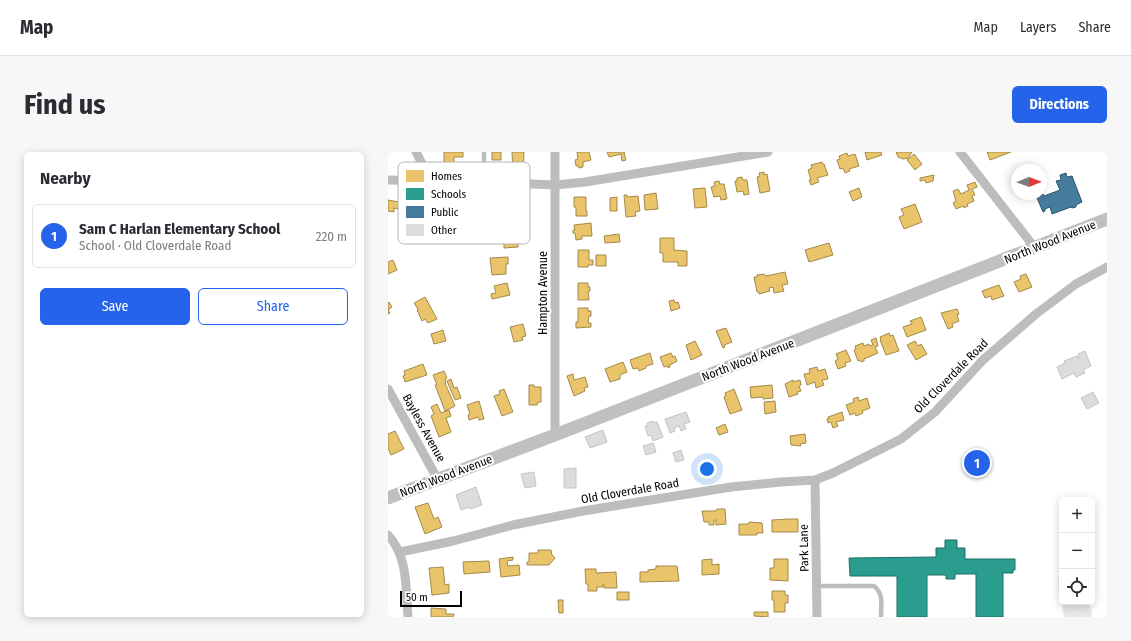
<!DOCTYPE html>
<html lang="en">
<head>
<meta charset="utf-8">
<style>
	:root { --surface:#fff; --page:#f7f7f7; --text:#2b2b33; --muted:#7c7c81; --line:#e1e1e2; --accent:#2563eb }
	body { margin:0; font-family:"Fira Sans Condensed",sans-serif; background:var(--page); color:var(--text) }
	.controls { position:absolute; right:12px; bottom:12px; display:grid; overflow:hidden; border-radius:6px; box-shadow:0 2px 10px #0003 }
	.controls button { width:36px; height:36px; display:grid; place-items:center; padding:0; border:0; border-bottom:1px solid var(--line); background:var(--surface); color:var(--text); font:20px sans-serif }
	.compass { position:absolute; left:623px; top:12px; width:36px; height:36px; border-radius:50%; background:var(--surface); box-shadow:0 2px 10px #0003; rotate:89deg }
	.scale { position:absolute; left:12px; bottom:10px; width:62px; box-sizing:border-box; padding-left:4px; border:2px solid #000; border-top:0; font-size:11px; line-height:14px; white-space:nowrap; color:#000; -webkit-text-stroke:3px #fff; paint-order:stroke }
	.you { position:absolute; left:319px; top:317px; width:14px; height:14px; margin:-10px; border:3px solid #fff; border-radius:50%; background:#1a73e8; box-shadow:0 0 0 6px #1a73e833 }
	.badge { display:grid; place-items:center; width:26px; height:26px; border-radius:50%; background:var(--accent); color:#fff; font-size:13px; font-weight:700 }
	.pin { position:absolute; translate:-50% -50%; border:2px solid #fff; box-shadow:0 1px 4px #0006 }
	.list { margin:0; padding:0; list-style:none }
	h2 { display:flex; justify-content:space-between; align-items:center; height:52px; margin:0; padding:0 16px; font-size:17px }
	h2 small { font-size:13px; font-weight:400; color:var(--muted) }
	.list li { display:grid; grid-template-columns:26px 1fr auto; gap:12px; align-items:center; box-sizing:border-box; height:64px; margin:0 8px 8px; padding:0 8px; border:1px solid var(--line); border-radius:6px }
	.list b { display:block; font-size:15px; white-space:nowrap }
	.list p { margin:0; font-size:13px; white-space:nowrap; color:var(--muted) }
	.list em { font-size:13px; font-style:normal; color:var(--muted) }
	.actions { display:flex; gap:8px; padding:12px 16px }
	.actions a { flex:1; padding:9px 0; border:1px solid var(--accent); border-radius:6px; text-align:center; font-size:14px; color:var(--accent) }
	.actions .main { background:var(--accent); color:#fff }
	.icon { flex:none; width:22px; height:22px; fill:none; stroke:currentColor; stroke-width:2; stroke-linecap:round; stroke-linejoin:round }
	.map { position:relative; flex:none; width:719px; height:465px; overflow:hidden; border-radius:6px }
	header { display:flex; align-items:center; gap:24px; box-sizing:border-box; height:56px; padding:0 20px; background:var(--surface); border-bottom:1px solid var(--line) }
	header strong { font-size:19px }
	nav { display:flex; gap:22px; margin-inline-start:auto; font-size:14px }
	.intro { display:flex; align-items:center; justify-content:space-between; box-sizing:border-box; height:96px; padding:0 24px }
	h1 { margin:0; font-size:28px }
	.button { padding:10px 18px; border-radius:6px; background:var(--accent); color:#fff; font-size:14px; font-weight:700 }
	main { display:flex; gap:24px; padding:0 24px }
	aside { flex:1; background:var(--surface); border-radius:6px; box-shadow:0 2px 10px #0003 }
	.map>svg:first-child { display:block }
</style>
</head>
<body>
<header>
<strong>Map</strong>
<nav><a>Map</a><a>Layers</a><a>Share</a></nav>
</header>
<div class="intro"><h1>Find us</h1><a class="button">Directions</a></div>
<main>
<aside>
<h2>Nearby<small></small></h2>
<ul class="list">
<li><span class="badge">1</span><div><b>Sam C Harlan Elementary School</b><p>School · Old Cloverdale Road</p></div><em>220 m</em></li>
</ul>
<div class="actions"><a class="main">Save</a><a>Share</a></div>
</aside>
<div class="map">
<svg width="719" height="465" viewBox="0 0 719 465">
	<rect width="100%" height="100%" fill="#fff"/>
	<path fill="#e9e9e9" d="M674 424V450H701L704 461 703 465H676L670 436V425Z"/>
	<path fill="#e9c46a" stroke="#a3894a" d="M56 0H75V5H66V17H56Z
		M104 0H113V8H104Z
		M124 0H136L135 20H125Z
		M189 0H201L203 8 195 10V15L191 16 190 14H188L187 8 190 7Z
		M219 0H237L236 1 238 8 234 9 233 2 221 5Z
		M477 0H493L494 3 479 8Z
		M508 0H524L520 6 515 7 510 5Z
		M599 0H623L602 8Z
		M459 1 460 4 467 2 471 14 461 17 462 19 457 21 455 16 452 17 449 8 452 7 451 4Z
		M526 2 534 12 527 18 519 8Z
		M434 10 435 12H436L440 23 429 26 431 30 423 33 421 28H423L420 18 424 16 423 13Z
		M376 20V23L379 22 382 39 372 41 369 25 372 24 371 21Z
		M546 23 545 29 538 31 537 28 532 29V26Z
		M354 25 355 28H359L361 42 356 43 355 39 349 40 347 29H349V26Z
		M331 29 332 32H336L339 47 333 48 332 44 326 45 323 35 327 34 326 30Z
		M587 30 589 35 584 37 587 43 584 44 586 49 579 52 580 54 576 56 575 54 568 57 565 51 568 49 565 39 570 37 573 42 581 38 579 33Z
		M317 36 319 55 307 56 305 37Z
		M471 36 474 45 465 49 461 40Z
		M268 41 270 57 257 58 256 43Z
		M236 43H239V45L250 44 252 59 247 60 248 64 238 65Z
		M186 45H198V59H199V64H188V55H186Z
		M229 45V59H222V46Z
		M0 48 11 50V57L6 56V60L0 59Z
		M527 52 534 70 516 77 511 65 516 63 513 57Z
		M203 71 204 84H194V87L188 88 187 81H185V78H187L186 73Z
		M130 72V95L116 96V73Z
		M231 82 232 90 217 91 216 84Z
		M272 86H286V98L299 99V114H290V110H275V101H272Z
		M441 91 445 103 421 110 417 98Z
		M190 98H201V108H205V113H200V115H190Z
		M208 103H218V114H208Z
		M120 105V112H118V122L104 123 102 106Z
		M5 108 9 118 0 122V110Z
		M397 120 400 132 394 133 396 139 386 141 385 135 381 136 382 139 371 142V140H369L366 125H369V123L376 122 378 124Z
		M638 122 644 135 631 140 626 130 633 127 632 124Z
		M119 131 122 143 104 147 103 142 108 141 106 134Z
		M190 131H200V135H202V139H200L201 148H190Z
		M611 133 616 144 604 148 603 144 597 146 594 139Z
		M37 145 49 167 40 171 37 167 34 169 29 158 30 157 26 151Z
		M286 148 287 151 290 150 292 156 283 159 281 149Z
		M1 150 4 155 0 158 2 161 0 162V151Z
		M190 156H200V159H203V164H201L200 171H203V175L188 176V170H190Z
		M569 157 571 162 569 163 571 169 564 172 565 175 560 177 553 161Z
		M533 165 538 178 519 185 515 175 524 172 522 169Z
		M135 172 138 184 134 185 135 188 126 190 122 175Z
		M338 176 344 190 336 193 337 195 335 196 328 179Z
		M55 178 58 189 46 192 43 182Z
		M501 181 502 184 505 183 511 199 498 203 492 188H493L492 185Z
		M488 186 490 194 487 195 490 201 476 207V209L473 210 472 208 470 209 466 198 468 197 467 194 475 191 476 194 481 192 482 194 485 193 483 188Z
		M307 189 314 203 303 208 298 193Z
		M527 189 530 194 533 192 539 202 528 208 519 193Z
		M458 198 463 209 457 211 458 214 450 217 447 209 450 207 448 202Z
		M262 201 265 212 258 214V216L251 219 250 216 245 217 242 208Z
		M283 201 285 205 287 204 289 209 282 213V215L280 216V214L276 215 272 205Z
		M235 210 239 220 232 223V227L222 230 217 217Z
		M35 212 39 223 17 230 15 224 17 223 16 219Z
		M429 215 430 219 437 217 440 227 434 228 436 233 428 236 427 230 419 233 416 222 422 221 421 217Z
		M56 219 59 226 57 227 58 230 57 231 67 254 57 259 47 233H49L45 223Z
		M185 222 186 228 197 225 200 235 196 236 197 239 186 244 179 224Z
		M63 227 66 236 69 235 73 246 67 248 59 229Z
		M405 228V230L412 228 413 233 411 234 413 239 409 240 410 242 401 245 397 232Z
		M141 233H146V235H153V250H150L149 253H141Z
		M384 233 385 246 375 247V245L363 246 362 235Z
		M116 237 125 260 114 264 106 244 112 242 111 239Z
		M346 237 354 258 342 262 336 245 338 244 337 241Z
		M470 245 471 249 479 246 482 256 474 259 475 261 468 264 467 261 462 263 458 253 466 250 465 247Z
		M91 249 96 267 91 268 90 265 81 268 80 263 82 262 79 253Z
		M387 249 388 260 377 262 376 250Z
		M49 252 53 261 61 258 63 264 58 266 63 280 51 285 43 264 46 262 43 255Z
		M454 260 456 268 448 270 450 274 445 276 443 270 440 271 439 267H441L440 265Z
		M337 272 340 280 331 283 328 276Z
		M7 279 16 297 3 303 0 296V282Z
		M417 282 418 291 412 292 413 294 403 293 402 284Z
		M40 351 46 367 50 365 54 375 37 382 27 355Z
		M329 357H337L338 372 328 373V368H326V373H321V370H316L314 359H328Z
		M400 367H410V380H384V368Z
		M361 370 374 371 375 381H369V383H351V372H361Z
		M150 398H163L164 403 167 406 161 413H139V410H141V401H150Z
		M125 405V408L119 409 120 414 131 413 132 423 113 425 111 407Z
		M324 407V413L331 412V422L314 423V408Z
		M386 407H400V429L382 428V416H386Z
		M101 409 102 420 76 422 75 410Z
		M268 414H289L291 429 252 430V420H260V418L268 417Z
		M55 415 57 433 61 432V441L44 443 41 416Z
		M197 417H208V421L228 420 229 436H216V432H215V435H209V439H200V432H198Z
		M384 439H397V443H400V451H397V460H386V448H384Z
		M229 440H241V448H229Z
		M170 448H175V461H171Z
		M43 456 58 457V462H66L65 465H43Z
		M366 460H380V465L366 464Z"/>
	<path fill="#2a9d8f" stroke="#1d6e64" d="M557 388H569V396H577V407H627V418H625V421H615V465H588V422H567V427H558V423H539V465H509V424H462L461 406 548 405V396H557Z"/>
	<path fill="#457b9d" stroke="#30566e" d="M678 21 679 25 684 24 694 50 688 53V55L684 56 683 55 664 62 662 55 657 57V59L655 60 649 46 655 42 656 44 672 38 668 29 673 28 672 23Z"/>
	<path fill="#dcdcdc" stroke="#c4c4c4" d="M697 199 703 214 695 218 697 221 688 225 686 221 674 227 669 215 677 211 676 209 689 204 690 206 691 205 690 202Z
		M705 240 711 251 699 257 693 246Z
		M298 260 302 270 296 272 298 277 293 279 291 274 286 276 287 279 282 281 277 267Z
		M265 269 266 271 269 270 275 285 265 289 263 283 260 284 257 274 260 273 259 271Z
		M215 278 219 290 202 296 197 285Z
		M265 291 268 300 258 303 255 294Z
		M293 298 296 308 288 310 285 301Z
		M188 316V336H176V317Z
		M146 320 148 334 137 336 133 322Z
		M88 335 94 353 82 357 81 355 73 358 68 343Z"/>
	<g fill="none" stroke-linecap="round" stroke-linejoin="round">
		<path stroke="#bdbdbd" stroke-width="4.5" d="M96 30V0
			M428 434H486C496 442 493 453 493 465"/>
		<path stroke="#bdbdbd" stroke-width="9" d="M28 0 43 29
			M572 0 647 96
			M0 28 96 30 167 33 197 30 380 0
			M0 237 50 328
			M167 283V0
			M427 328 429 465
			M0 383C20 404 18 438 20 465
			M12 400 65 389 125 373 195 359 343 335 393 330 427 328 445 321 513 287 547 260 595 208 648 162 688 132 719 115"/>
		<path stroke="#c0c0c0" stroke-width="13" d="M0 346 167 283 719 67"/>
	</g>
	<g text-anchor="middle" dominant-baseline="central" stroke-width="4" stroke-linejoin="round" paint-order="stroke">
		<g font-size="12" fill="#000" stroke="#fff">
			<text transform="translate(662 90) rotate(-22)">North Wood Avenue</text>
			<text transform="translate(155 141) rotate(-90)">Hampton Avenue</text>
			<text transform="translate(360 208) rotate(-21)">North Wood Avenue</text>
			<text transform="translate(563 224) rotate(-45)">Old Cloverdale Road</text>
			<text transform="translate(36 276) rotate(61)">Bayless Avenue</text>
			<text transform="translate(58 324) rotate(-21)">North Wood Avenue</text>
			<text transform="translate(242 339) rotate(-10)">Old Cloverdale Road</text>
			<text transform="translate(416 396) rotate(-91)">Park Lane</text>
		</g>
	</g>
	<rect x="10" y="10" width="132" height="82" rx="6" fill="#fff" stroke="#b2b2b2" stroke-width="1"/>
	<rect x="18" y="18" width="18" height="12" fill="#e9c46a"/>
	<rect x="18" y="36" width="18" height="12" fill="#2a9d8f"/>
	<rect x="18" y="54" width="18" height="12" fill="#457b9d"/>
	<rect x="18" y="72" width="18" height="12" fill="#dcdcdc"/>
	<g font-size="11" fill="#000">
		<text x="43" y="28">Homes</text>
		<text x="43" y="46">Schools</text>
		<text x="43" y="64">Public</text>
		<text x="43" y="82">Other</text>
	</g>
</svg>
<div class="controls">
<button>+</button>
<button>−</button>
<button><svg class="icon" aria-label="locate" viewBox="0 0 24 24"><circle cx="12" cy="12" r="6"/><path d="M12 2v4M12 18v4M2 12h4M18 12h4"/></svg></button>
</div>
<svg class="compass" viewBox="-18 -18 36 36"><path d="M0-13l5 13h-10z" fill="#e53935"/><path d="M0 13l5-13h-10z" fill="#7c7c81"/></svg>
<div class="scale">50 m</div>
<div class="you"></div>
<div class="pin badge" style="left:589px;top:311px">1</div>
</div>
</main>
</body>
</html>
